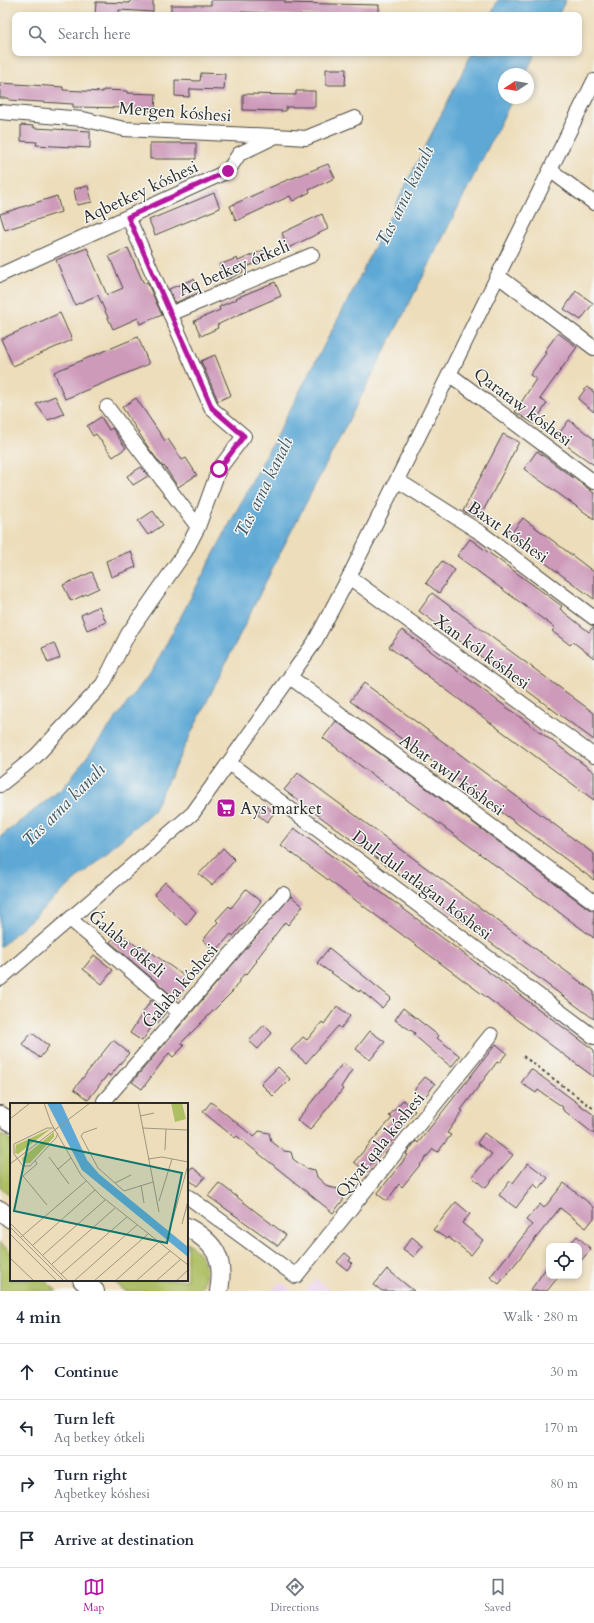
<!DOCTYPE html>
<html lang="en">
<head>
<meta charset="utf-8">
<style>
	:root { --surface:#fff; --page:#f2f2f3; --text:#1f2937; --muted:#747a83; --line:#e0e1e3; --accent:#b5179e }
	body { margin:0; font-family:Cardo,serif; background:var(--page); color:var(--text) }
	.controls { position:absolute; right:12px; bottom:12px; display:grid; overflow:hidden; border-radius:8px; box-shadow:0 2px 6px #0003 }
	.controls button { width:36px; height:36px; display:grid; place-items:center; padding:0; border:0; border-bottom:1px solid var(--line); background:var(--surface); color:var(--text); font:20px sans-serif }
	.compass { position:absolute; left:498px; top:68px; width:36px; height:36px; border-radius:50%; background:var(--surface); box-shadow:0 2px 6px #0003; rotate:258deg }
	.stop { position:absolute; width:12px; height:12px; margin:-9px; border:3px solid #b5179e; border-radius:50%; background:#fff }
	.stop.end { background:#b5179e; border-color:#fff; box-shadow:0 1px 4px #0008 }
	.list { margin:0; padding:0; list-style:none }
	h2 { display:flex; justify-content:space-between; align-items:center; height:52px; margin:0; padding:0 16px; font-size:17px }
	h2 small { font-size:13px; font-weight:400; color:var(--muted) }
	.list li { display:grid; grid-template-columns:26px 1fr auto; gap:12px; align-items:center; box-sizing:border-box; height:56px; padding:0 16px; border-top:1px solid var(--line) }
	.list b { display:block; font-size:15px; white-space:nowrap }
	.list p { margin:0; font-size:13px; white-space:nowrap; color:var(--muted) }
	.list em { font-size:13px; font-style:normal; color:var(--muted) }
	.icon { flex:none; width:22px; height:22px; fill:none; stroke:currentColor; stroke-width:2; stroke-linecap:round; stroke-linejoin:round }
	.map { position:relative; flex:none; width:594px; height:1291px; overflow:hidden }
	.search { position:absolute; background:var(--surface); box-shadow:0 2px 6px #0003; left:12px; right:12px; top:12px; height:44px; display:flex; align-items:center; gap:10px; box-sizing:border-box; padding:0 14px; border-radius:8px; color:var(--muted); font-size:15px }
	.sheet { height:276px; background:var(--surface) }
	nav { display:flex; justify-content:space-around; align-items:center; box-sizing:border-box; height:56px; border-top:1px solid var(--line); background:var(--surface); font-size:11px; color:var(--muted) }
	nav a { display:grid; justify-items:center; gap:2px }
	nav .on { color:var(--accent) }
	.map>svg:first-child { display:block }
</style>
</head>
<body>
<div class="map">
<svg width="594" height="1291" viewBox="0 0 594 1291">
	<rect width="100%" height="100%" fill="#f6f6f2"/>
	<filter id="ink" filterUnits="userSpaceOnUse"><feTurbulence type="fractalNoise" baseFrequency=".025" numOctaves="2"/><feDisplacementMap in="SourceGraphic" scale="8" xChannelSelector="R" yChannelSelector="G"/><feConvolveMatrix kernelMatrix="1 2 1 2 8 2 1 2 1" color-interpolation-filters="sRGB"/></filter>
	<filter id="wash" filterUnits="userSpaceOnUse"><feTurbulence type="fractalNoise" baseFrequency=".012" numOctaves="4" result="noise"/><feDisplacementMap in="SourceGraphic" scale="16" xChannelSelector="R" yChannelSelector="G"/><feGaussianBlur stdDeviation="0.9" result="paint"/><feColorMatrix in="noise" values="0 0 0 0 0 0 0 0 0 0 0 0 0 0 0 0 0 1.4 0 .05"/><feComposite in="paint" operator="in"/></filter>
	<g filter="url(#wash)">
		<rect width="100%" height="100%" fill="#edddba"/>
		<path fill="#ead1ec" d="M316 1279 331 1291H305Z
			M280 1281 293 1291H272Z"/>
		<path fill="#adbf62" stroke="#6c7546" d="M0 1134 11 1140V1196L0 1187Z
			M187 1242C205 1257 211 1268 200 1291H125L112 1280H187Z
			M0 1243 11 1252V1280H44L57 1291H0Z"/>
		<path fill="#5da8d5" stroke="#446a80" d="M498 0H566L558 15H491Z
			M472 53H536L525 74H504V98H513L426 271 278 557 153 811 0 947V837L64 787 153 669 349 298Z"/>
		<g id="blocks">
			<path fill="#cd9aba" d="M130 0H153V12L119 10V15H95L96 2 130 3Z
				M211 0H285V3L379 5V15H266V13L240 12 171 15V5H211Z
				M326 69H346L345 85H326Z
				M201 73 225 74 224 90 190 89 189 97 175 96V80L200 81Z
				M0 83 63 87V90L103 92V90L127 91V93L156 94 155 111 132 110V108L73 107V104L9 100V98H0Z
				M296 91H315V107H286V111L243 110V94L296 95Z
				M21 125 34 126V128L90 131V148L36 145 37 142 21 141Z
				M150 143H196V159H150Z
				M328 164 335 178 309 190 310 192 293 201 290 196 236 221 230 206 280 183Z
				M88 186 92 202 77 205 74 189Z
				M214 193 220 208 155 235 149 220Z
				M57 196 61 212 5 230 0 214Z
				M322 214 328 229 288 248 282 233Z
				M87 248 107 295 123 288 109 256 128 248 144 284 147 282 162 315 140 324 138 318 113 329 98 295 75 305 56 260Z
				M266 249 269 257 242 269 243 272 226 280 219 265 237 258 238 261Z
				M194 279 200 292 175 303 169 289Z
				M275 282 281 296 242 313 217 325 218 328 201 336 194 321 220 310 219 307 237 299 236 298Z
				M576 291 593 303 581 320 564 309Z
				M60 313 72 340 13 366 1 339Z
				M558 333 577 347 540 399 547 403 534 424 515 412 536 379 530 375 546 353 544 352Z
				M138 337 149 364 65 399 54 372Z
				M215 355 231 395 218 401 201 361Z
				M587 387 594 392V412L578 399Z
				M55 396 64 414 48 420 36 404Z
				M136 398 165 441 168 439 182 460 186 458 197 475 178 487 164 466 163 467 150 450 122 407Z
				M101 417 109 430 112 428 126 448 113 457 96 434 93 436 87 426Z
				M569 420 594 439V465L556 438Z
				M503 434 519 442 479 519 463 511Z
				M537 451 594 493V519L524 469Z
				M141 467 148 476 133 485 127 476Z
				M153 511 163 525 148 535 138 521Z
				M523 518 594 572V599L509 536Z
				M470 539 562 606 560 609 589 632 594 626V658L573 642 570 645 552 631 555 628 457 556Z
				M131 551 136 567 111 577 106 561Z
				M442 561 455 570 439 593 426 583Z
				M92 572 99 588 71 601 63 585Z
				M432 593 594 713V740L419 611Z
				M99 606 106 622 87 630 81 615Z
				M402 630 594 772V800L389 647Z
				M54 643 60 658 48 663 42 648Z
				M364 683 594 854V880L350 701Z
				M336 721 589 909 594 911V938L323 738Z
				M298 773 594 992V1019L284 790Z
				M264 805 274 813 267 822 257 814Z
				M294 828 594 1050V1077L281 845Z
				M223 848 235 860 212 885 199 874Z
				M165 882 196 912 186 925 154 894Z
				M246 889 261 901 246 921 233 936 231 934 216 951 203 940 218 922 216 920 229 906 231 908Z
				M291 896 303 906 288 925 285 922 256 960 257 961 246 975 244 974 232 992 181 1043 184 1046 173 1057 169 1053 142 1089 132 1082Z
				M119 932 139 948 141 945 191 981 176 999 110 942Z
				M329 948 391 998 382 1008 360 990 359 992 317 963Z
				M94 955 113 970 102 984 83 969Z
				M151 1000 166 1012 157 1024 155 1022 142 1041 130 1033Z
				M337 1006 350 1016 341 1028 338 1026 306 1063 291 1050 303 1037 307 1040 322 1022 324 1024Z
				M403 1008 439 1036 437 1038 460 1056 451 1067 414 1035 415 1033 395 1020Z
				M264 1025 272 1033 258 1049 249 1041Z
				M370 1031 385 1042 370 1060 356 1049Z
				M32 1033 49 1046 40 1058 22 1044Z
				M113 1040 129 1053 110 1076 108 1074 88 1100 74 1089Z
				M496 1044 507 1053 499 1063 497 1062 461 1110 463 1111 447 1133 451 1135 438 1152 433 1149 402 1187 399 1184 387 1201 377 1194 408 1155 406 1154 416 1141 418 1143Z
				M343 1063 352 1070 341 1087 343 1089 310 1130 297 1120Z
				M278 1067 290 1079 273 1096 261 1084Z
				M531 1069 594 1115V1134L562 1109 563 1107 538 1090 536 1093 521 1083Z
				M425 1077 435 1084 424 1098 414 1090Z
				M403 1100 415 1111 396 1132 398 1134 365 1171 354 1162 392 1118 389 1116Z
				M211 1102 254 1137 259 1131 269 1133 271 1141 284 1151 291 1152 293 1159 305 1168 315 1170 317 1177 328 1187 339 1189 340 1196 344 1199 333 1213 237 1136 235 1138 203 1112Z
				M484 1133 513 1155 485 1188 472 1177 492 1154 477 1143Z
				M528 1163 548 1178 539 1189 534 1184 516 1208 499 1195 510 1181 513 1183Z
				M192 1167 205 1177 197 1186 187 1178V1174Z
				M219 1183 286 1235 278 1246 208 1196Z
				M564 1183 594 1207V1218L586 1228 560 1208 499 1284 490 1277 532 1225 526 1220 540 1204 544 1208Z
				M456 1202 470 1214 462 1223 483 1240 471 1255 448 1237 447 1239 433 1230Z
				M577 1236 591 1249 579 1263V1246H568Z
				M412 1237 423 1246 414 1257 403 1249Z
				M345 1253 351 1258 349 1261 352 1263 347 1270 337 1262Z
				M549 1264V1276H559L547 1291H530Z
				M387 1269 414 1291H382L374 1285Z"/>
		</g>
	</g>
	<g filter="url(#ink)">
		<use href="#blocks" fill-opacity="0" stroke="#484640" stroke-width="1"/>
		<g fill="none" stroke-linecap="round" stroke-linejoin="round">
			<g stroke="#484640" stroke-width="16">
				<path id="minor" d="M0 112 83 119 124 129 274 136
					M550 170 594 203
					M0 275 228 171 239 154 276 136 306 138 355 118
					M498 276 594 348
					M170 314 312 255
					M449 374 594 482
					M107 407 198 527
					M397 480 481 533 594 618
					M349 577 594 756
					M290 677 594 902
					M229 763 594 1037
					M0 785 36 756 103 684 128 634 185 552 198 527 219 469 244 436 212 409 128 217
					M70 919 180 1013
					M0 979 193 813 314 643 349 577 594 81
					M104 1101 283 894
					M187 1196 296 1276 491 1035"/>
			</g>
			<g stroke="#484640" stroke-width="20">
				<path id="major" d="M0 1115 11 1122
					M0 1210 11 1219
					M187 1227C215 1243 225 1258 219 1291
					M82 1280 95 1291"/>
			</g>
			<path stroke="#484640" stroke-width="2" stroke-dasharray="3 3" stroke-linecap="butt" d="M523 1056 594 1109"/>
			<use href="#minor" stroke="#fff" stroke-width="14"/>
			<use href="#major" stroke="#fff" stroke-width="18"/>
		</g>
	</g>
	<g fill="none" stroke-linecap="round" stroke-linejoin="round" filter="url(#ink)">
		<path stroke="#b5179e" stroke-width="5" d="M219 469 244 436 212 408 128 217 228 171"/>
	</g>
	<defs>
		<g id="supermarket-square" transform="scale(1)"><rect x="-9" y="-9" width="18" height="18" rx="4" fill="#b5179e" stroke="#f6f6f2"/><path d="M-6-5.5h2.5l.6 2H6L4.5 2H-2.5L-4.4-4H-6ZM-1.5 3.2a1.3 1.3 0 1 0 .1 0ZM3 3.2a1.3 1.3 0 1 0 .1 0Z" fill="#fff"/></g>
	</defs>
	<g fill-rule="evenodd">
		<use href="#supermarket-square" x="226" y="808"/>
	</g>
	<g text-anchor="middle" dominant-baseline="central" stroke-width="3" stroke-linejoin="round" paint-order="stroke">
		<g font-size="17" fill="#2b2b2b" stroke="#f6f6f2">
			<text transform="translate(175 112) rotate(4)">Mergen kóshesi</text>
			<text transform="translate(140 192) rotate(-25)">Aqbetkey kóshesi</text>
			<text transform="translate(234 268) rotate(-23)">Aq betkey ótkeli</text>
			<text transform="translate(523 407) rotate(37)">Qarataw kóshesi</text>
			<text transform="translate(508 532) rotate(35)">Baxıt kóshesi</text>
			<text transform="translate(482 652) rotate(36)">Xan kól kóshesi</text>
			<text transform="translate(452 775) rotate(36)">Abat awıl kóshesi</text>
			<text transform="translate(422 885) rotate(37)">Dul-dul atlaǵan kóshesi</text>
			<text transform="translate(127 944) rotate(40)">Ǵalaba ótkeli</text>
			<text transform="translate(180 986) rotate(-49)">Ǵalaba kóshesi</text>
			<text transform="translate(380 1145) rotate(-51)">Qiyat qala kóshesi</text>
		</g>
		<g font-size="17" fill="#2b2b2b" stroke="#f6f6f2" text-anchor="start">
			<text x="240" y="808">Ays market</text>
		</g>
		<g font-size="18" font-style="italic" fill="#3c5766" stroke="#f6f6f2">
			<text transform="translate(405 196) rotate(-64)">Tas arna kanalı</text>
			<text transform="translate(264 487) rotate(-64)">Tas arna kanalı</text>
			<text transform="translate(64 805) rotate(-45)">Tas arna kanalı</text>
		</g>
	</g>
	<g transform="translate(10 1103)">
		<rect width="178" height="178" fill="#edddba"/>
		<path d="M161 0H172L176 16 165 19ZM42 25 8 51 5 50 6 42ZM44 29V34L20 60H13L12 55Z" fill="#adbf62"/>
		<path d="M37 0H51L77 57 89 71 178 144V154L72 67Z" fill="#5da8d5"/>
		<path fill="none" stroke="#9f9681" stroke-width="1" d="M34 0 41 20 71 72 91 93 178 162M128 0 149 109M130 13 144 10M0 16 20 0M44 25H37L4 41V51L13 63H20L46 35 48 30M87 25 73 30 71 33 88 65 114 88 143 79M132 25 178 27M155 47 156 26M39 54 59 81M138 56 152 54 178 59M25 57 27 61 13 73 37 102M0 61 80 0M48 66 61 55M105 80 121 72M131 82 134 100M149 98 162 56M162 119 178 62M0 120 58 178M172 121 178 98M0 124 54 178M0 131 47 178M11 134 76 78M23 142 85 87M33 152 95 97M0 155 24 178M42 161 105 105M51 171 117 114M64 178 127 122M84 178 138 131M105 178 149 139M126 178 160 148M146 178 171 156M166 178 178 167"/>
		<path fill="#0f766e" fill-opacity="0.15" stroke="#0f766e" stroke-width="2" d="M19 37 172 70 157 140 4 108Z"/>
		<rect width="178" height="178" fill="none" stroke="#2b2b2b" stroke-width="2"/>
	</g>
</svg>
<div class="controls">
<button><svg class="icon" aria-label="locate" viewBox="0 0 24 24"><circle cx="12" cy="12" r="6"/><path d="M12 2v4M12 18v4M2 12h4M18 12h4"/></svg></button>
</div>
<svg class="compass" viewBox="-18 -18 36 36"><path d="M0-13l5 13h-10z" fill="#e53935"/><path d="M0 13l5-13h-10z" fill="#747a83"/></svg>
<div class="stop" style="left:219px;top:469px"></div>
<div class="stop end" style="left:228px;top:171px"></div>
<div class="search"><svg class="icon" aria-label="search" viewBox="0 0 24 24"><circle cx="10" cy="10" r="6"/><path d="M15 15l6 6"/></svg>Search here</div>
</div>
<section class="sheet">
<h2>4 min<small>Walk · 280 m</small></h2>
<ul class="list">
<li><svg class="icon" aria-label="ahead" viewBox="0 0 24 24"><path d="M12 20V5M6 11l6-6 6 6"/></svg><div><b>Continue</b></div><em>30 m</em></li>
<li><svg class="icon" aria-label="left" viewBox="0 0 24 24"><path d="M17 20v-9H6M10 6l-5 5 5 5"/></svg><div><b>Turn left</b><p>Aq betkey ótkeli</p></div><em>170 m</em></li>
<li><svg class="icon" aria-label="right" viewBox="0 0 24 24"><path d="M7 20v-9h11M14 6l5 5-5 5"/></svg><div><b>Turn right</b><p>Aqbetkey kóshesi</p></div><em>80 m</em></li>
<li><svg class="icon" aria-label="arrive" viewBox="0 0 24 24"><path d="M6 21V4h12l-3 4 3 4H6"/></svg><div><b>Arrive at destination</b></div></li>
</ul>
</section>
<nav>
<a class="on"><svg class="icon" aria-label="map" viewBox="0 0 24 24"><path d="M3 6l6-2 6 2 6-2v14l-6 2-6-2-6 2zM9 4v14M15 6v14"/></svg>Map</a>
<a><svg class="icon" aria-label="directions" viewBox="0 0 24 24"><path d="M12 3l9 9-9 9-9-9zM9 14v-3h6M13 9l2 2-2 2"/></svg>Directions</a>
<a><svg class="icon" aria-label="saved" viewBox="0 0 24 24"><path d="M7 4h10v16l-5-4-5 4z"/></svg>Saved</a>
</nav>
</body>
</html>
